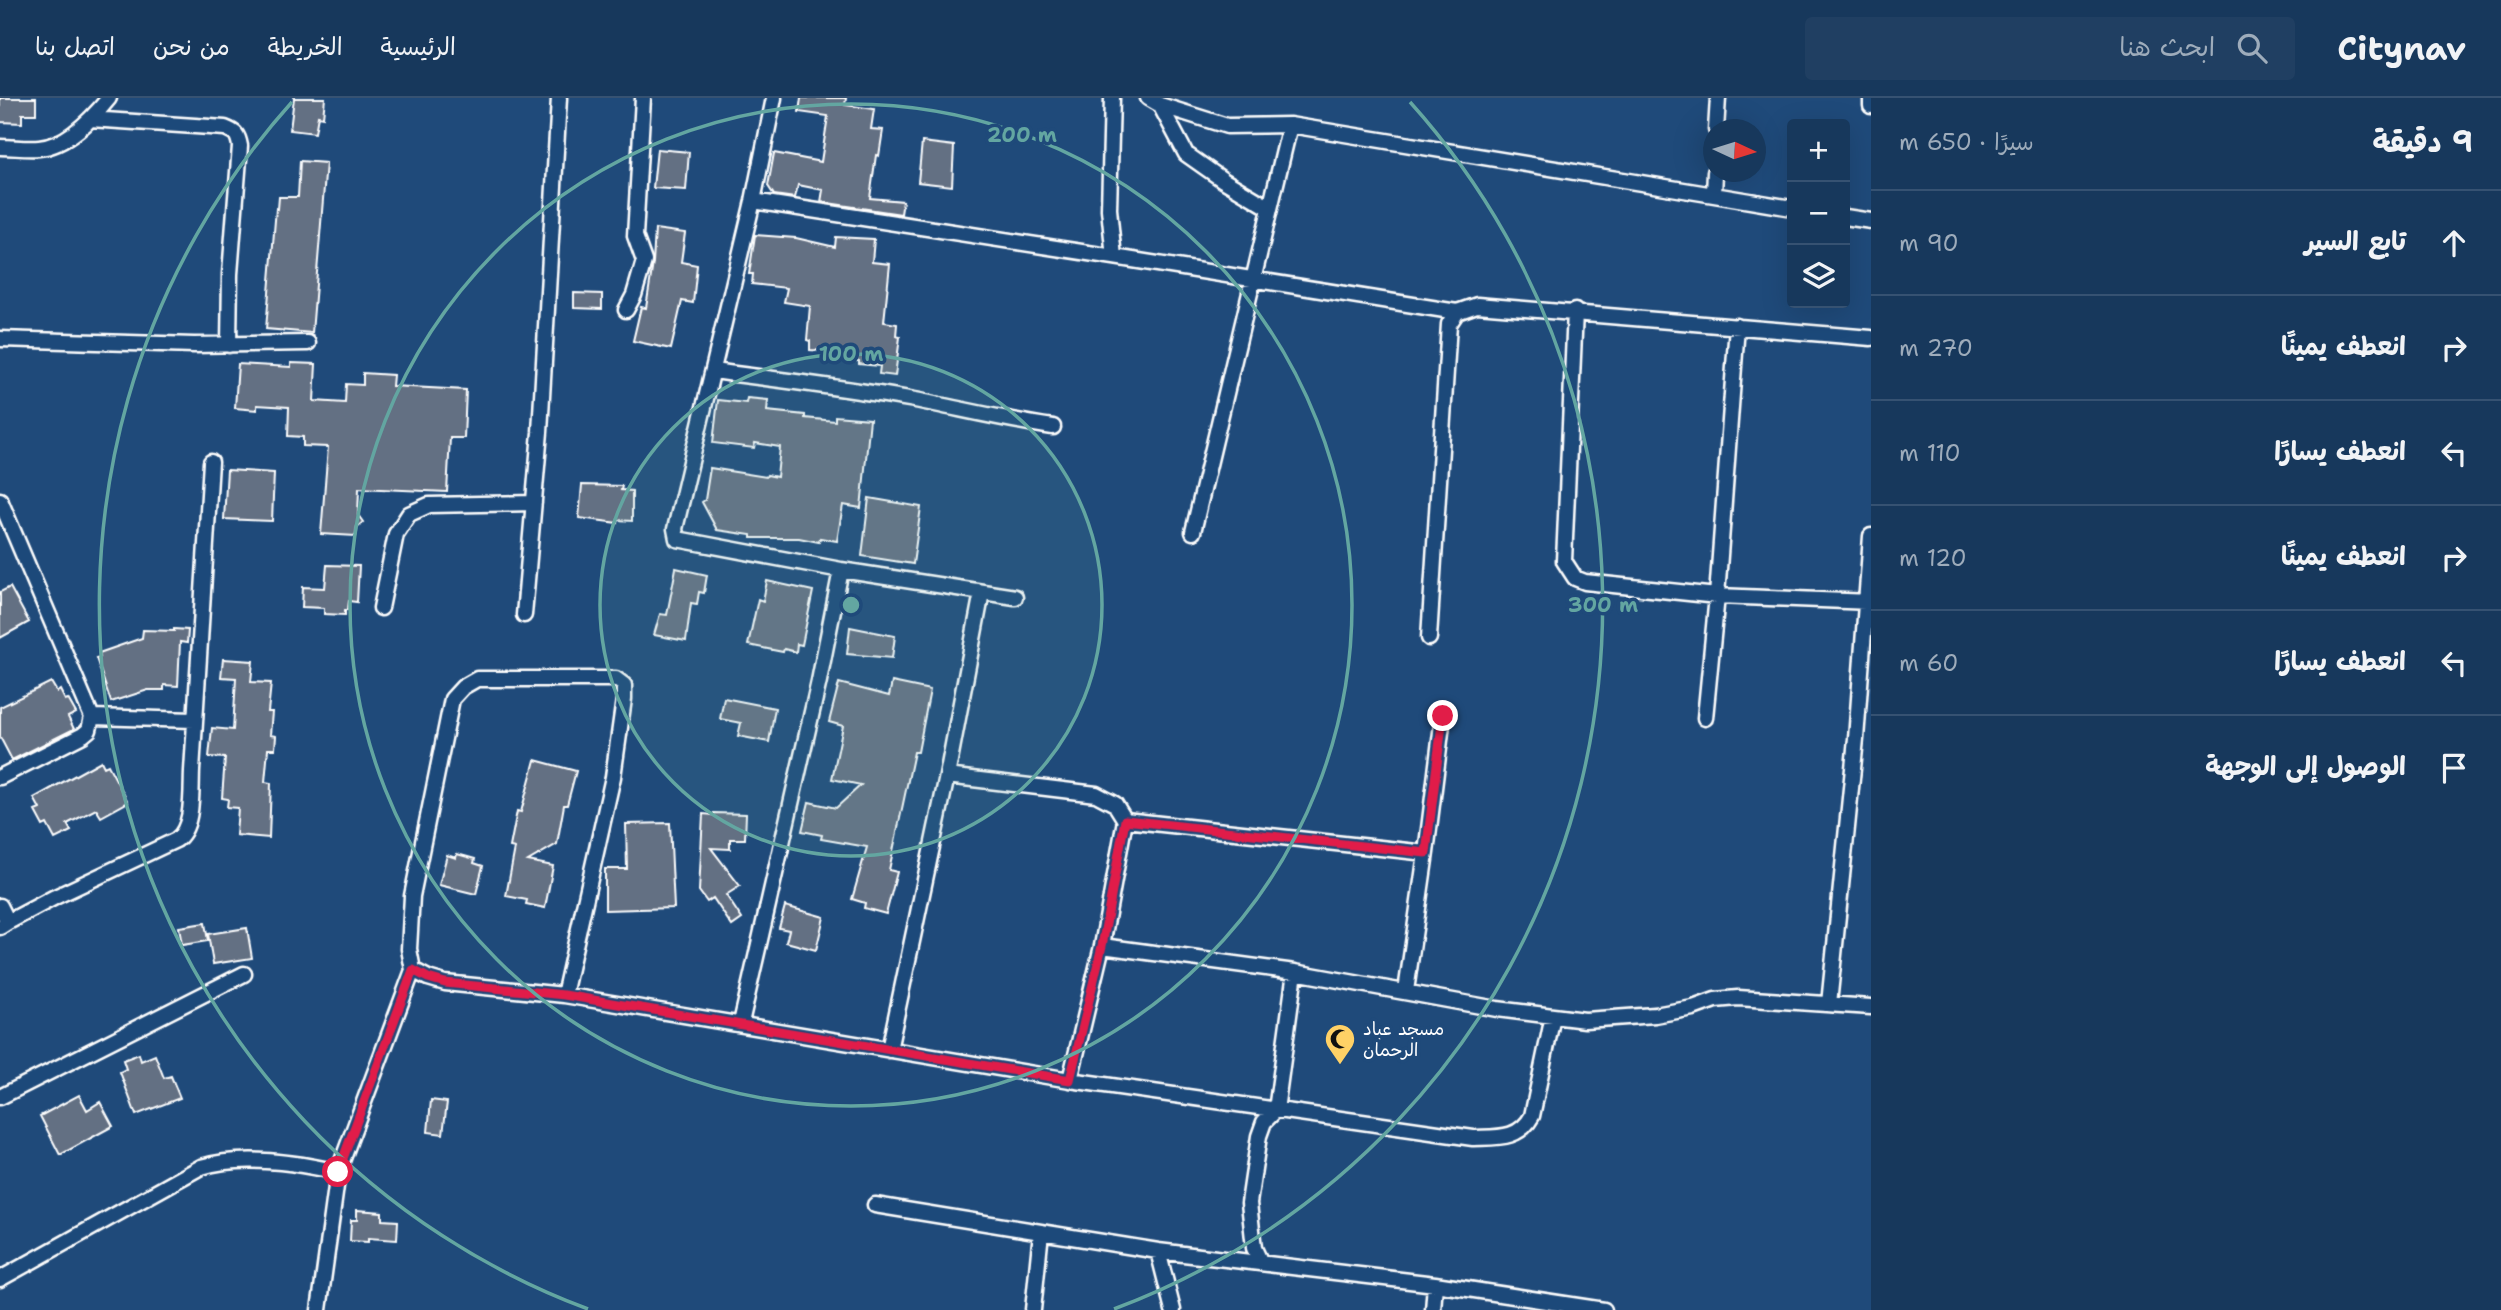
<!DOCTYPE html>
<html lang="ar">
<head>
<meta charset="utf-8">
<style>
	:root { --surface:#17385c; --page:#203f62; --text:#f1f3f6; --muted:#9eacbb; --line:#365272 }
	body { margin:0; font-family:"Shantell Sans","Playpen Sans Arabic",sans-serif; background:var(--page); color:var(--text); direction:rtl }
	.controls { position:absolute; right:21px; top:21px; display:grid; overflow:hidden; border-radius:7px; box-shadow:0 7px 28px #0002 }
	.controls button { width:63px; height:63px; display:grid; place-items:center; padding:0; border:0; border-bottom:2px solid var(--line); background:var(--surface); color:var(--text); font:35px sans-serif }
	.compass { position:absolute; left:1703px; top:21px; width:63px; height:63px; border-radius:50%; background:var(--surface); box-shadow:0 7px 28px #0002; rotate:94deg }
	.stop { position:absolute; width:21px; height:21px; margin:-16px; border:5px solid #e11d48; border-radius:50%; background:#fff }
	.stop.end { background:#e11d48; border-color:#fff; box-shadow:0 2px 7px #0008 }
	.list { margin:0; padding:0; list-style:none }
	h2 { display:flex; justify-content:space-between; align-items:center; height:91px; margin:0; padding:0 28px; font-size:30px }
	h2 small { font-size:23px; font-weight:400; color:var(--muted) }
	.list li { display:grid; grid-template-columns:46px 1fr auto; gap:21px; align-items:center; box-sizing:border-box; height:105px; padding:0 28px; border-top:2px solid var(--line) }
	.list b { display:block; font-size:26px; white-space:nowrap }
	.list em { font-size:23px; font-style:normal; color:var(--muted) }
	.icon { flex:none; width:38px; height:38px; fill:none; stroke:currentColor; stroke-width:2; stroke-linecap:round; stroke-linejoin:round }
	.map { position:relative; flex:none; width:1871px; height:1212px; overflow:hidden; direction:ltr }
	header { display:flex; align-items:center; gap:42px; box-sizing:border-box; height:98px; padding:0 35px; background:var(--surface); border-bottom:2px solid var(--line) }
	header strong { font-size:33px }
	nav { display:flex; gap:38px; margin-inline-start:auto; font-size:24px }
	.search { width:490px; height:63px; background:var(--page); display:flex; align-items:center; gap:18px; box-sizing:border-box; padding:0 24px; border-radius:7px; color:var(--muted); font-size:26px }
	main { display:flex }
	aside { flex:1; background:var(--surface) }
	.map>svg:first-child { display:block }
</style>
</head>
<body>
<header>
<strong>Citynav</strong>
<div class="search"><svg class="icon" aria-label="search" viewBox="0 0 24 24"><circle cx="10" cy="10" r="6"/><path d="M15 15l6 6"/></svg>ابحث هنا</div>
<nav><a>الرئيسية</a><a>الخريطة</a><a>من نحن</a><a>اتصل بنا</a></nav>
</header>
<main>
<aside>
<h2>9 دقيقة<small>سيرًا · 650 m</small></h2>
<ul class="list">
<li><svg class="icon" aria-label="ahead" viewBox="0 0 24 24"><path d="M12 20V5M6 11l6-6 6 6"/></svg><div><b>تابع السير</b></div><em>90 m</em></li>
<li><svg class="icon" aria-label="right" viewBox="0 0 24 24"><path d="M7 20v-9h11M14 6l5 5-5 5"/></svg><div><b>انعطف يمينًا</b></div><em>270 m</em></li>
<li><svg class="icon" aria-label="left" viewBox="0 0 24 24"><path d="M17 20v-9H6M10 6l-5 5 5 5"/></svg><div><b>انعطف يسارًا</b></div><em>110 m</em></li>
<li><svg class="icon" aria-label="right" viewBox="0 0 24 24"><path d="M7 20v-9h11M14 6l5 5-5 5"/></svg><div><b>انعطف يمينًا</b></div><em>120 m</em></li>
<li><svg class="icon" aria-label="left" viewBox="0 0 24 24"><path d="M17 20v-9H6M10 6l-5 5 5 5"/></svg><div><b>انعطف يسارًا</b></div><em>60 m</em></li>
<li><svg class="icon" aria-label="arrive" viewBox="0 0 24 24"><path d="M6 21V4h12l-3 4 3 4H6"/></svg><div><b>الوصول إلى الوجهة</b></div></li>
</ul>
</aside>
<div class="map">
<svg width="1871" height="1212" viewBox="0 0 1871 1212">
	<rect width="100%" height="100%" fill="#1f4a7a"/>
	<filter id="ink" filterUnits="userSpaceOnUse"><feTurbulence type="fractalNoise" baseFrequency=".0143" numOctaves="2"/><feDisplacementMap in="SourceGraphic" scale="14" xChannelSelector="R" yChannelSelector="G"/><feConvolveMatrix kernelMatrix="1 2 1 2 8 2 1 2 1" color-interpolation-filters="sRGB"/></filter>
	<g filter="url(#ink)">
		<path fill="#647083" stroke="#fff" stroke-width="2" d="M0 0H36V16H22V25L0 24Z
			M294 0H325L323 19 318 18 315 35 290 32Z
			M801 0H846L845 7 874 11 871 31 883 32 879 58 876 57 870 100 903 103 901 116 821 104 823 92 798 87 795 100 774 97 768 88 774 55 821 64 828 18 799 14Z
			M922 44 954 48 952 88 918 84Z
			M657 51 689 54 686 92 653 90Z
			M300 63 326 65 312 235 266 231 276 110 278 111 279 99H298Z
			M655 131 685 135 681 164 697 167 693 205 682 203 671 251 633 243 641 209 646 210 653 165Z
			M755 137 796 140 835 149 836 139 874 141 872 164 890 166 884 224 897 226 896 238 900 239 895 278 879 276 880 268 859 266V263L824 260 825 253 810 252V243L807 242 810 208 784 204 787 190 752 186 753 176H749Z
			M574 195 602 196V211L574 210Z
			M291 265 316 266 314 303 345 305 346 286 363 287V275L393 277 392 288 466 292 464 340H450L447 394 359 390 358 417 363 424 357 429 356 438 321 436 328 349 303 348V339L288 338 289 309 257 307V312L235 310 238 266 291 269Z
			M747 300 768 302 767 313 805 317V320L835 323V318L870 321 861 410 843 407 837 443 820 440 819 444 799 440H751V437L717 432 702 404 705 402 710 370 766 379 767 377 777 379 780 349 755 345 754 350 713 345 718 302 746 305Z
			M227 372 274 375 272 423 224 421Z
			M582 387 622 388 621 392 632 393V423L618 422V425L579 420Z
			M869 400 921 409 913 466 862 458Z
			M327 467 359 468 357 504 349 503 348 512H345V517L324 516V510L302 509 303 489 325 490Z
			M676 470 707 477 704 495 699 494 697 506 691 505 686 543 654 537 660 516 667 517Z
			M767 483 813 493 802 547 797 546 796 554 784 551 783 554 748 547 758 501 763 503Z
			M10 489 29 524 0 540V494Z
			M850 529 895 538 892 560 847 556Z
			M174 531 188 532 187 545 180 544 178 588 164 587V592H148L111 604 96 560 100 559 99 555 142 540 143 532 174 533Z
			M223 561 253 563 251 584 271 585 268 614H272L270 637 276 638 275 651H268L265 684 271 685 269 740 236 737 238 710 227 709 228 701 222 700 225 660 209 659 212 630 233 632 236 580 221 579Z
			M51 584 57 594 60 592 65 602 68 601 76 615 68 619 74 631 12 662 0 639V609Z
			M892 584 930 592 918 654H914L889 772 897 774 886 816 864 810 865 805 852 801 867 749 821 741 822 737 802 733 809 704 836 710 861 687 832 681 843 628 829 624 839 585 889 598Z
			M724 600 775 610 769 644 738 638 741 625 720 621Z
			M535 662 576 673 567 707H564L557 746 528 763 553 768 545 810 526 806 527 802 506 798 515 750 510 749 517 713 521 714Z
			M101 663 104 669 108 667 128 704 101 719 96 711 67 726 71 733 55 741 47 726 43 728 35 713 40 711 34 700Z
			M714 715 746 716 745 741H730V751L711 750 740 788 726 797 742 821 732 828 713 800 707 804 699 793 703 716 714 717Z
			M670 725 674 810 605 812V771H627L626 726Z
			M457 756 475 761 474 765 483 768 476 796 439 787 447 757 456 760Z
			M785 808 824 819 816 852 786 844 789 832 779 830Z
			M205 825 208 843 182 847 179 829Z
			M247 830 252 860 213 866 208 836Z
			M139 956 141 963 155 957 164 980 171 978 180 1000 136 1017 120 974 126 971 123 962Z
			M79 997 87 1012 100 1004 113 1028 60 1057 40 1018Z
			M431 1002 447 1004 443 1036 428 1034Z
			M357 1112 382 1114V1122L398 1123 397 1142 368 1140V1144L350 1143 351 1122H357Z"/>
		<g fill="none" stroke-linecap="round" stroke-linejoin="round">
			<g stroke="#fff" stroke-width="19">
				<path id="minor" d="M774 0 753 103 675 431 677 441 841 472 1015 499
					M1112 0 1109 111 1114 159 1457 214
					M1148 0 1160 7 1227 28 1290 27 1714 97 1715 74
					M1871 0V8
					M1160 7 1186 56 1223 82 1270 110
					M90 21 225 30C236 34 238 37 240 48L230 176 229 247
					M1716 32 1718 0
					M0 49C13 49 26 51 39 50 67 48 92 21 109 0
					M1714 97 1792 110
					M753 103 1114 159
					M1845 119 1871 123
					M626 212 634 197 644 163 635 138 643 0
					M1575 213 1564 463 1575 480 1585 484 1717 498 1871 504
					M0 241 194 247 308 245
					M713 273C780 282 848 290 915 302 961 311 1006 322 1053 329
					M0 402 92 619 89 632 83 637 0 679
					M1193 434 1290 27
					M381 510 396 436 409 416 429 407 534 405
					M524 517 540 334 559 0
					M1429 540 1449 226 1457 214 1477 207 1871 240
					M92 619 194 622
					M1705 620 1717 498 1737 228
					M1125 722 1426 755 1443 618
					M0 808 8 824 0 829
					M8 824 55 799 176 742C194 730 191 693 192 673L211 364
					M1102 848 1295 874 1497 911 1585 922 1655 917 1693 910 1715 902 1738 900 1871 909
					M1406 893 1426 755
					M564 897 613 679 624 601V587L616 581H477L463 589 452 601 412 798 409 851 413 872 428 880 445 885 564 897 1070 982 1102 848 1125 722 1115 706 1096 696 947 678
					M1829 906 1856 641 1871 438
					M741 925 819 583 841 472
					M889 952 947 678 982 494
					M1070 982 1473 1040C1497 1039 1519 1042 1532 1018L1553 918
					M0 999 244 876
					M338 1074 413 872
					M875 1107 1158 1153 1435 1186 1604 1212
					M1158 1153 1173 1212
					M1261 1165 1254 1150 1249 1105 1259 1038 1264 1024 1276 1012 1295 874
					M0 1181 201 1069C243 1056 295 1064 338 1074L319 1212
					M1033 1212 1041 1134
					M1433 1212 1435 1186"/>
			</g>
			<use href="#minor" stroke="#1f4a7a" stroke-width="14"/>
		</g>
	</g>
	<g fill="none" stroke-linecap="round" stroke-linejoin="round" filter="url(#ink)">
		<path stroke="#e11d48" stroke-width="9" d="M338 1074 413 872 428 880 445 885 564 897 1070 982 1102 848 1125 722 1426 755 1443 618"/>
	</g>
	<circle cx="851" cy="507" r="251" fill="#63a6a1" fill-opacity=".12"/>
	<g fill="none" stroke="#63a6a1" stroke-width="3.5">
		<circle cx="851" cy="507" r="251"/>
		<circle cx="851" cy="507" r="501"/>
		<path d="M588 1211A752 752 0 0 1 292 4M1410 4A752 752 0 0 1 1114 1211"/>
	</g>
	<defs>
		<g id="mosque-pin" transform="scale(1.575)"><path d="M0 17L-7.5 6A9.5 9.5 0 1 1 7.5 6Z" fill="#ffd166" stroke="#1f4a7a"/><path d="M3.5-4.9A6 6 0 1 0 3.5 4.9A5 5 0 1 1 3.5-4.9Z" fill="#111"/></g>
	</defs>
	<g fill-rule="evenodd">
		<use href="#mosque-pin" x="1340" y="941"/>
	</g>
	<g text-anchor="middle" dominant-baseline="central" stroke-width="7" stroke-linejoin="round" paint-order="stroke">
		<g font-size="18" fill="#fff" stroke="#1f4a7a" text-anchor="start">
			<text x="1363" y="931">مسجد عباد<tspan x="1363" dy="21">الرحمان</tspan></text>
		</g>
	</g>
	<circle cx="851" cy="507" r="10" fill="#63a6a1" stroke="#1f4a7a" stroke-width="3.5"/>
	<g font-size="21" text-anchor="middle" font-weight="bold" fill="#63a6a1" stroke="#1f4a7a" stroke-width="7" stroke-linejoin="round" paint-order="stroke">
		<text x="1022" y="44">200 m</text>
		<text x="851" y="263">100 m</text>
		<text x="1603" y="514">300 m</text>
	</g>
</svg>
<div class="controls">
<button>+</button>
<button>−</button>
<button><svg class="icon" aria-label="layers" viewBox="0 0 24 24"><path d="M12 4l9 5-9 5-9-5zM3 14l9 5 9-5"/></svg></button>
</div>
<svg class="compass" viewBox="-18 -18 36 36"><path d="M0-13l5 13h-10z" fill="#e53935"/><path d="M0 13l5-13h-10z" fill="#9eacbb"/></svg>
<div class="stop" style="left:338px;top:1074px"></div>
<div class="stop end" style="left:1443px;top:618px"></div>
</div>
</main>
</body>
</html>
